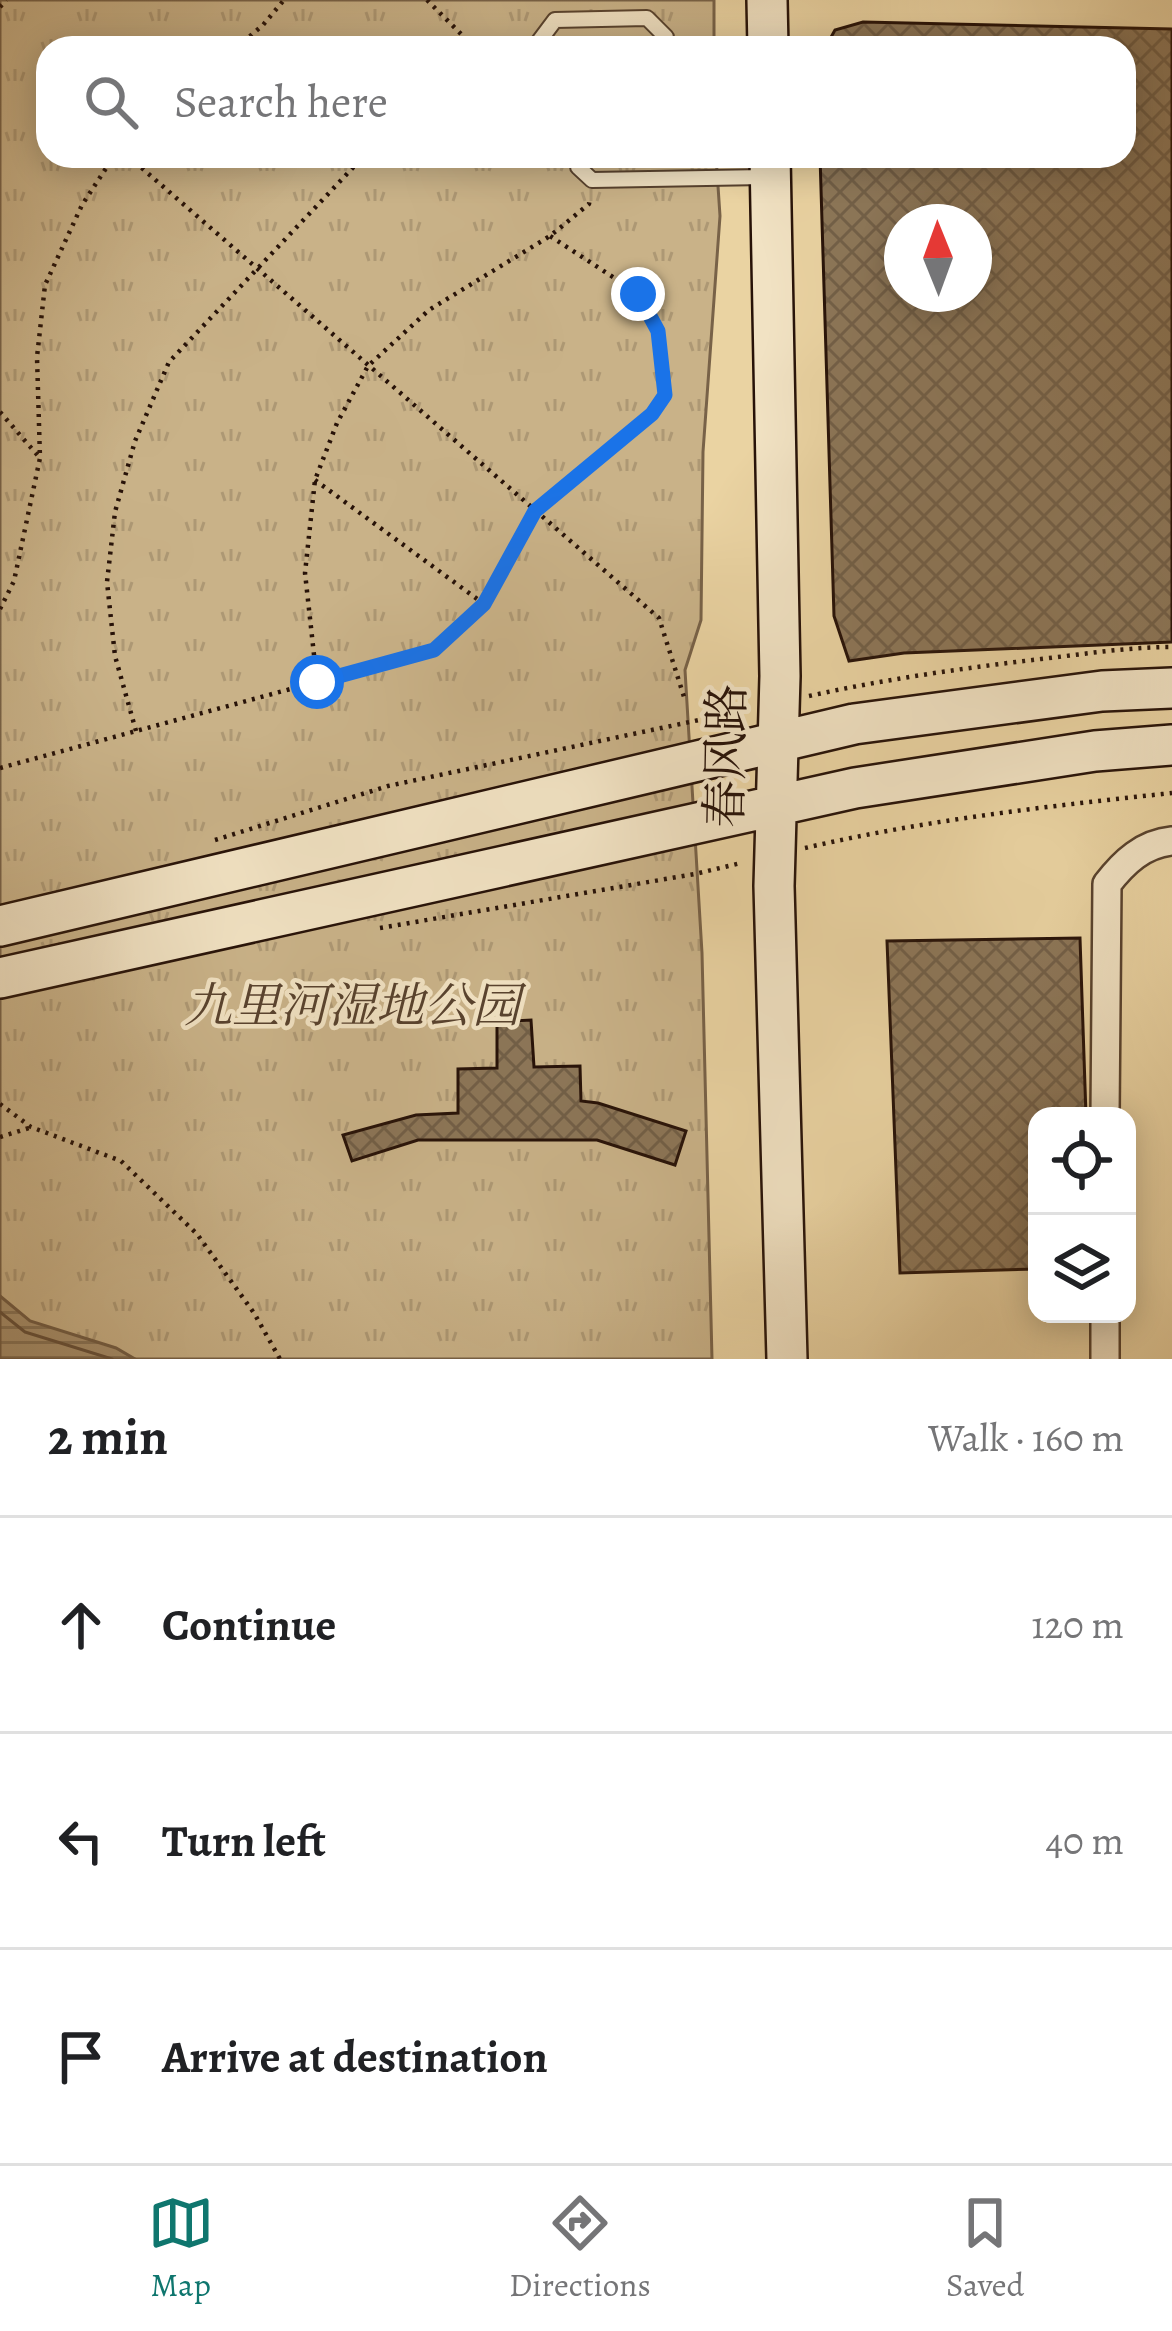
<!DOCTYPE html>
<html lang="en">
<head>
<meta charset="utf-8">
<style>
	:root { --surface:#fff; --page:#f6f6f6; --text:#202124; --muted:#757577; --line:#e0e0e0; --accent:#0f766e }
	body { margin:0; font-family:Alegreya,"Noto Serif SC",serif; background:var(--page); color:var(--text) }
	.controls { position:absolute; right:36px; bottom:36px; display:grid; overflow:hidden; border-radius:24px; box-shadow:0 6px 30px #0003 }
	.controls button { width:108px; height:108px; display:grid; place-items:center; padding:0; border:0; border-bottom:3px solid var(--line); background:var(--surface); color:var(--text); font:60px sans-serif }
	.compass { position:absolute; left:884px; top:204px; width:108px; height:108px; border-radius:50%; background:var(--surface); box-shadow:0 6px 30px #0003; rotate:359deg }
	.stop { position:absolute; width:36px; height:36px; margin:-27px; border:9px solid #1a73e8; border-radius:50%; background:#fff }
	.stop.end { background:#1a73e8; border-color:#fff; box-shadow:0 3px 12px #0008 }
	.list { margin:0; padding:0; list-style:none }
	h2 { display:flex; justify-content:space-between; align-items:center; height:156px; margin:0; padding:0 48px; font-size:51px }
	h2 small { font-size:39px; font-weight:400; color:var(--muted) }
	.list li { display:grid; grid-template-columns:78px 1fr auto; gap:36px; align-items:center; box-sizing:border-box; height:216px; padding:0 48px; border-top:3px solid var(--line) }
	.list b { display:block; font-size:45px; white-space:nowrap }
	.list em { font-size:39px; font-style:normal; color:var(--muted) }
	.icon { flex:none; width:66px; height:66px; fill:none; stroke:currentColor; stroke-width:2; stroke-linecap:round; stroke-linejoin:round }
	.map { position:relative; flex:none; width:1172px; height:1359px; overflow:hidden }
	.search { position:absolute; background:var(--surface); box-shadow:0 6px 30px #0003; left:36px; right:36px; top:36px; height:132px; display:flex; align-items:center; gap:30px; box-sizing:border-box; padding:0 42px; border-radius:36px; color:var(--muted); font-size:45px }
	.sheet { height:804px; background:var(--surface) }
	nav { display:flex; justify-content:space-around; align-items:center; box-sizing:border-box; height:168px; border-top:3px solid var(--line); background:var(--surface); font-size:33px; color:var(--muted) }
	nav a { display:grid; justify-items:center; gap:6px }
	nav .on { color:var(--accent) }
	.map>svg:first-child { display:block }
</style>
</head>
<body>
<div class="map">
<svg width="1172" height="1359" viewBox="0 0 1172 1359">
	<defs>
		<pattern id="park-tufts" width="24" height="20" patternUnits="userSpaceOnUse" patternTransform="scale(3)"><rect width="24" height="20" fill="#c9b288"/><path d="M3 7l-1-3M5 7V3M7 7l1-3M15 17l-1-3M17 17v-4M19 17l1-3" fill="none" stroke="#ad9874"/></pattern>
		<pattern id="water-rules" width="6" height="5" patternUnits="userSpaceOnUse" patternTransform="scale(3)"><rect width="6" height="5" fill="#a8916e"/><path d="M0 2.5h6" fill="none" stroke="#897558"/></pattern>
		<pattern id="building-cross-hatch" width="8" height="8" patternUnits="userSpaceOnUse" patternTransform="scale(3)"><rect width="8" height="8" fill="#8c7658"/><path d="M0 0l8 8M0 8l8-8" fill="none" stroke="#725f47"/></pattern>
	</defs>
	<rect width="100%" height="100%" fill="#ead3a2"/>
	<filter id="stains"><feTurbulence type="fractalNoise" baseFrequency=".00167" numOctaves="4"/><feColorMatrix values="0 0 0 0 .2 0 0 0 0 .09 0 0 0 0 .02 0 0 0 .5 -.17"/></filter>
	<radialGradient id="worn" r=".72"><stop offset=".6" stop-color="#630" stop-opacity="0"/><stop offset="1" stop-color="#630" stop-opacity=".3"/></radialGradient>
	<path fill="url(#park-tufts)" stroke="#786248" stroke-width="3" d="M0 0H714V48H48V156H716L720 216 703 452 701 620 685 670 702 953 712 1359H0Z"/>
	<path fill="url(#water-rules)" stroke="#745e45" stroke-width="3" d="M0 1296 30 1321 116 1348 135 1359H0Z"/>
	<g fill="none" stroke-linecap="round" stroke-linejoin="round">
		<path stroke="#68523b" stroke-width="3" d="M0 1312 25 1332 112 1359"/>
	</g>
	<path fill="url(#building-cross-hatch)" stroke="#271208" stroke-width="3" fill-rule="evenodd" d="M863 22 1172 29V642L904 653 849 661 834 616 820 156H1124V48H825L835 30ZM902 222H974V294H902Z
		M1080 938 1086 1116H1037V1269L900 1273 887 941Z
		M531 1020 534 1067 580 1066 581 1101 598 1103 686 1131 675 1165 597 1140H418L352 1161 343 1135 416 1115 458 1113V1069L497 1068V1022Z"/>
	<g fill="none" stroke-linecap="round" stroke-linejoin="round">
		<g stroke="#58422e" stroke-width="18">
			<path id="service" d="M534 48 555 20 647 18 666 37V48
				M578 156V167L592 180 765 177"/>
		</g>
		<g stroke="#58422e" stroke-width="32">
			<path id="minor" d="M1105 1116 1107 884C1124 862 1143 844 1172 841
				M1105 1314V1359"/>
		</g>
		<g stroke="#271208" stroke-width="44">
			<path id="secondary" d="M767 0 768 48
				M770 156 780 676 774 886 787 1359
				M0 926 854 724 1102 691 1172 688
				M0 978 855 788 1095 751 1172 745"/>
		</g>
		<path stroke="#271208" stroke-width="4.5" stroke-dasharray="3 6" stroke-linecap="butt" d="M427 0 475 48
			M0 7 6 0
			M236 48 263 25 284 0
			M128 156 659 618 685 700
			M0 412 40 458
			M315 480 484 604
			M0 609 14 581 40 458 37 357 45 285 82 205 114 156
			M317 682 305 573 315 480 337 423 368 366 429 310 550 236 589 204 590 198
			M809 696C886 679 964 668 1041 659 1085 654 1128 647 1172 647
			M136 731 115 656 107 582 115 512 135 441 169 362 364 156
			M0 768 434 650 484 604 535 510 652 414 665 395 658 331 639 294 550 236
			M215 840 388 786 746 710
			M805 848C925 820 1049 806 1172 793
			M380 928 695 874 741 863
			M0 1104 31 1127 121 1161 197 1234 254 1313 280 1359
			M0 1137 29 1128"/>
		<use href="#service" stroke="#f1e2c3" stroke-width="14"/>
		<use href="#minor" stroke="#f1e2c3" stroke-width="27"/>
		<use href="#secondary" stroke="#f1e2c3" stroke-width="39"/>
	</g>
	<g fill="none" stroke-linecap="round" stroke-linejoin="round">
		<path stroke="#1a73e8" stroke-width="15" d="M317 682 434 650 484 604 535 511 652 414 665 395 658 331 638 294"/>
	</g>
	<g text-anchor="middle" dominant-baseline="central" stroke-width="9" stroke-linejoin="round" paint-order="stroke">
		<g font-size="48" fill="#271208" stroke="#f1e2c3">
			<text transform="translate(726 756) rotate(-89)">春风路</text>
		</g>
		<g font-size="48" font-style="italic" fill="#58422e" stroke="#f1e2c3">
			<text x="352" y="1006">九里河湿地公园</text>
		</g>
	</g>
	<rect width="100%" height="100%" filter="url(#stains)"/>
	<rect width="100%" height="100%" fill="url(#worn)"/>
</svg>
<div class="controls">
<button><svg class="icon" aria-label="locate" viewBox="0 0 24 24"><circle cx="12" cy="12" r="6"/><path d="M12 2v4M12 18v4M2 12h4M18 12h4"/></svg></button>
<button><svg class="icon" aria-label="layers" viewBox="0 0 24 24"><path d="M12 4l9 5-9 5-9-5zM3 14l9 5 9-5"/></svg></button>
</div>
<svg class="compass" viewBox="-18 -18 36 36"><path d="M0-13l5 13h-10z" fill="#e53935"/><path d="M0 13l5-13h-10z" fill="#757577"/></svg>
<div class="stop" style="left:317px;top:682px"></div>
<div class="stop end" style="left:638px;top:294px"></div>
<div class="search"><svg class="icon" aria-label="search" viewBox="0 0 24 24"><circle cx="10" cy="10" r="6"/><path d="M15 15l6 6"/></svg>Search here</div>
</div>
<section class="sheet">
<h2>2 min<small>Walk · 160 m</small></h2>
<ul class="list">
<li><svg class="icon" aria-label="ahead" viewBox="0 0 24 24"><path d="M12 20V5M6 11l6-6 6 6"/></svg><div><b>Continue</b></div><em>120 m</em></li>
<li><svg class="icon" aria-label="left" viewBox="0 0 24 24"><path d="M17 20v-9H6M10 6l-5 5 5 5"/></svg><div><b>Turn left</b></div><em>40 m</em></li>
<li><svg class="icon" aria-label="arrive" viewBox="0 0 24 24"><path d="M6 21V4h12l-3 4 3 4H6"/></svg><div><b>Arrive at destination</b></div></li>
</ul>
</section>
<nav>
<a class="on"><svg class="icon" aria-label="map" viewBox="0 0 24 24"><path d="M3 6l6-2 6 2 6-2v14l-6 2-6-2-6 2zM9 4v14M15 6v14"/></svg>Map</a>
<a><svg class="icon" aria-label="directions" viewBox="0 0 24 24"><path d="M12 3l9 9-9 9-9-9zM9 14v-3h6M13 9l2 2-2 2"/></svg>Directions</a>
<a><svg class="icon" aria-label="saved" viewBox="0 0 24 24"><path d="M7 4h10v16l-5-4-5 4z"/></svg>Saved</a>
</nav>
</body>
</html>
